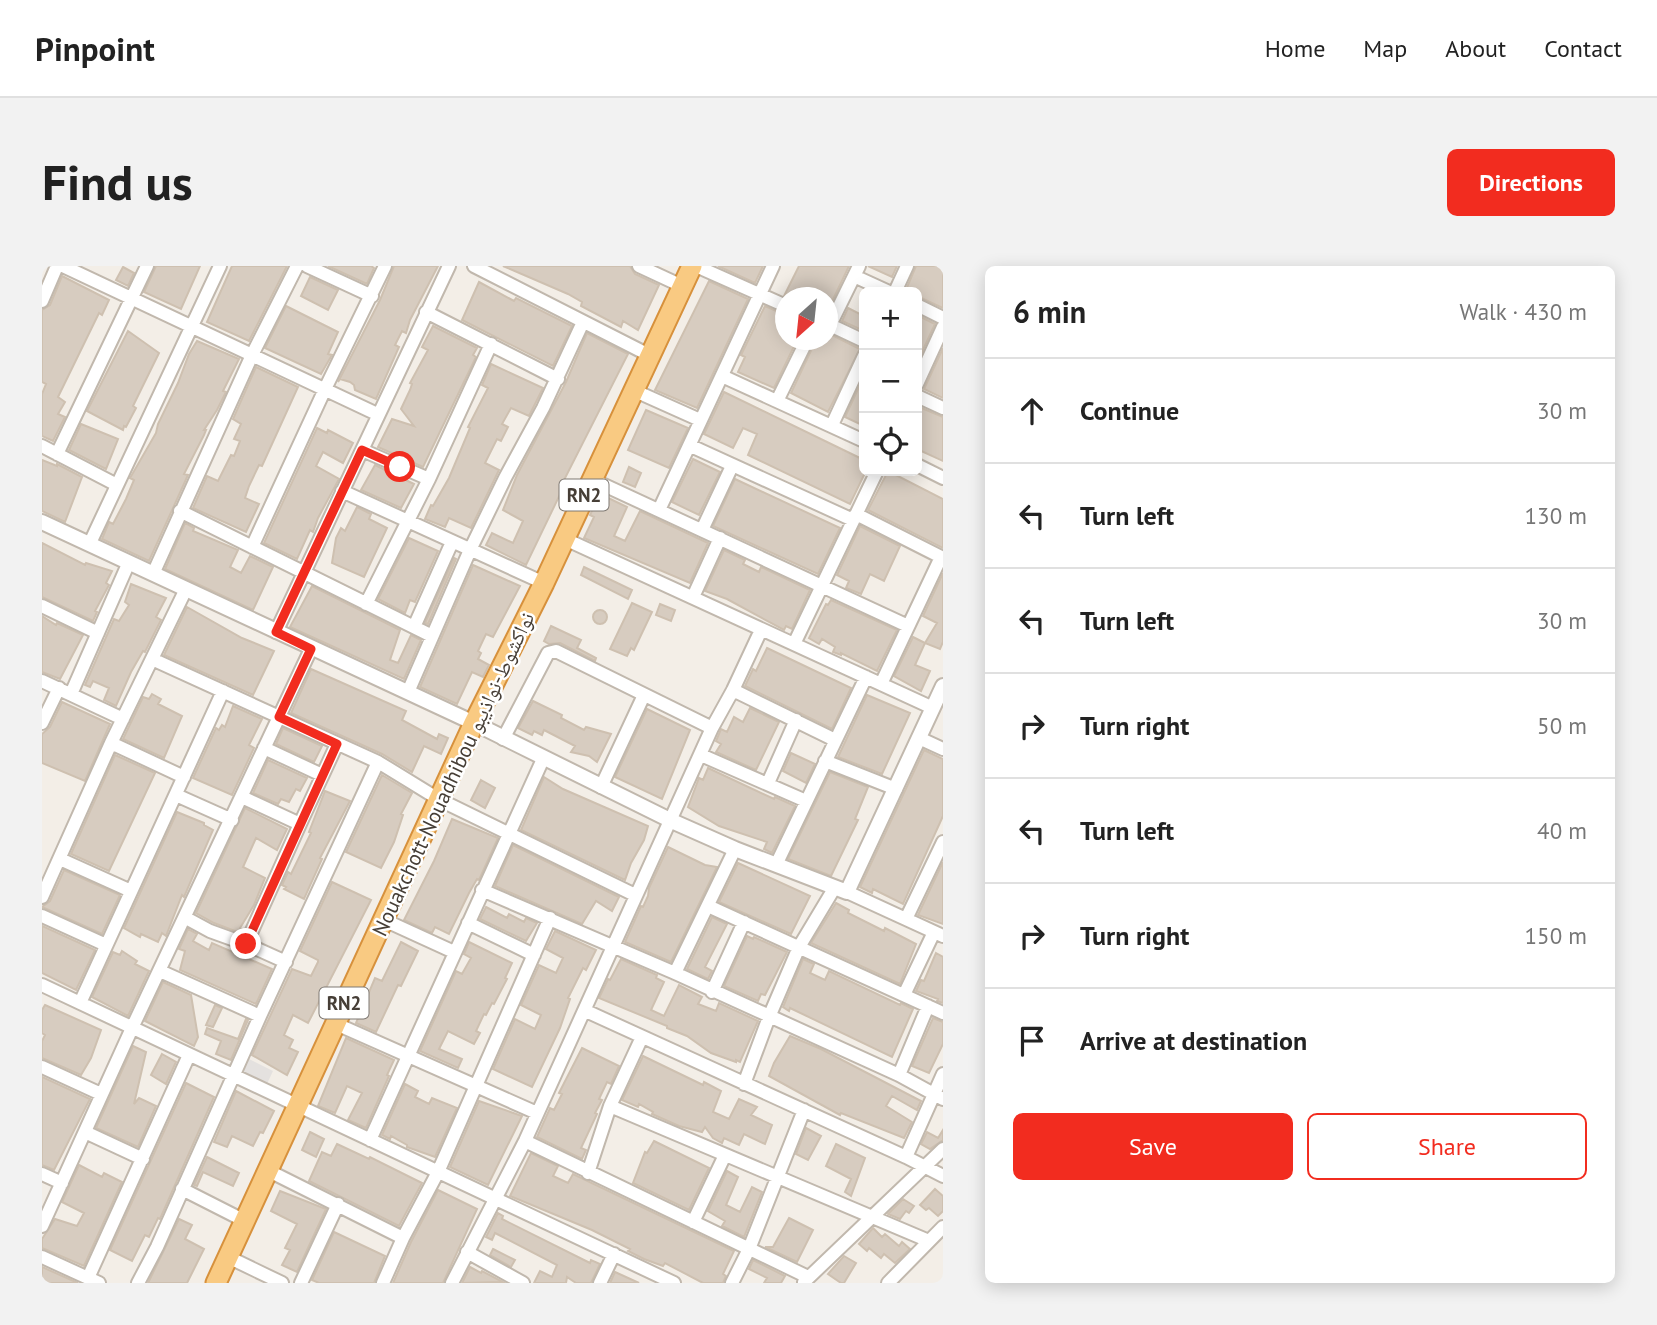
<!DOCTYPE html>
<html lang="en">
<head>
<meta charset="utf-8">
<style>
	:root { --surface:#fff; --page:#f2f2f2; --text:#222; --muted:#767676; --line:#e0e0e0; --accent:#f22c1f }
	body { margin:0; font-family:"PT Sans","Noto Naskh Arabic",sans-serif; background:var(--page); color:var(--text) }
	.controls { position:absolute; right:21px; top:21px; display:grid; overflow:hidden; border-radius:10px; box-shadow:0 4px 18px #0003 }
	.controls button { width:63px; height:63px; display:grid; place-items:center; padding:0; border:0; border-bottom:2px solid var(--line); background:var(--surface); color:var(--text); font:35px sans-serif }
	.compass { position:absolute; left:733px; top:21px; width:63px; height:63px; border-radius:50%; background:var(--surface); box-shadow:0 4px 18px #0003; rotate:207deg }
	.stop { position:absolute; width:21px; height:21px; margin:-16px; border:5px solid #f22c1f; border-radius:50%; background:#fff }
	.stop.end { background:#f22c1f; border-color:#fff; box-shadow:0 2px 7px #0008 }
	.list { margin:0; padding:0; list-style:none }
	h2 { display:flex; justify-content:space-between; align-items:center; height:91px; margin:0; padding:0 28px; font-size:30px }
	h2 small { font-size:23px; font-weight:400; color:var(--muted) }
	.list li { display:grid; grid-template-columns:46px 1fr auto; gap:21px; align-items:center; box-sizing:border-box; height:105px; padding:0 28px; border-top:2px solid var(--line) }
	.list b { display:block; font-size:26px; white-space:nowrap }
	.list em { font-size:23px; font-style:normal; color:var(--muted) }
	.actions { display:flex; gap:14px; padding:21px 28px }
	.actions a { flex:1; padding:16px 0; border:2px solid var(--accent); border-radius:10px; text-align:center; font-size:24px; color:var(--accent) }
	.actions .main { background:var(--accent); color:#fff }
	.icon { flex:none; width:38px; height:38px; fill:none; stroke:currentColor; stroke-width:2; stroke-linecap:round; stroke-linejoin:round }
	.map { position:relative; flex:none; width:901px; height:1017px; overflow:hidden; border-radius:10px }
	header { display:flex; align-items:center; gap:42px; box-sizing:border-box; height:98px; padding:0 35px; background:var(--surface); border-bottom:2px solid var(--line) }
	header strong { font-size:33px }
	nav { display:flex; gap:38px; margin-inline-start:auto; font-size:24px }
	.intro { display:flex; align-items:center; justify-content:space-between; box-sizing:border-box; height:168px; padding:0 42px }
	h1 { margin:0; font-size:49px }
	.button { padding:18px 32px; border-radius:10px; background:var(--accent); color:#fff; font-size:24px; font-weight:700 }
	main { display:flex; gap:42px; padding:0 42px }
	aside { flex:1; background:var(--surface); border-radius:10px; box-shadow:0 4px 18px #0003 }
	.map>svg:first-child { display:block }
</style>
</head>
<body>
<header>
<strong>Pinpoint</strong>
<nav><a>Home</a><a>Map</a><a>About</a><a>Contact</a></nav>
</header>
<div class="intro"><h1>Find us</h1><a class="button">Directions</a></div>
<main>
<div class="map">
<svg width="901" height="1017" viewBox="0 0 901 1017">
	<rect width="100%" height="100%" fill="#f3eee7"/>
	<path fill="#e4e1df" d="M207 793 231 805 224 820 200 809Z"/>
	<path fill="#d7ccc0" stroke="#cec0b0" stroke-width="2" d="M114 0H158L139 43 102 26Z
		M190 0H245L207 75 165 56Z
		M286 0H329L332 2 325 18Z
		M352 0H396L368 54 364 67 360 65 353 79 357 81 334 133 313 124 312 119 308 116 298 113 296 116 338 34Z
		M461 0H588L593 8 617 19 596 64 581 55 579 61 539 40 540 36 526 28Z
		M676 0H721L713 17Z
		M757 0H807L786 44V32L742 30Z
		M826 0H855L850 11Z
		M874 0H901V42L875 30V26H863Z
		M81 1 92 7 86 20 74 14Z
		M20 10 67 34 60 49 57 47 16 131 23 136 16 148 23 151 11 175 0 170V128L4 118 0 116V44L8 39Z
		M268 11 296 24 286 44 259 30Z
		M667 15 706 33 655 142 613 124Z
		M437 16 472 35 474 32 530 60 511 100 420 54Z
		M244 40 296 66 286 88 290 89 279 108 223 82Z
		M723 40 744 49V74H755L732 122 696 106 703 91 699 89Z
		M806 42 822 50V65L800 55Z
		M875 49 893 58 875 97Z
		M391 60 435 82 431 89 434 91 381 201 336 181 350 153 372 160 359 143 368 124 370 118 368 117 386 84 380 81Z
		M86 65 117 87 91 140 94 142 84 161 82 160 81 164 45 145Z
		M545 67 586 88 521 216 523 218 484 299 444 279 450 267 471 277 481 255 461 244 475 209 524 116Z
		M786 67 818 83 786 146 749 127 774 74H786Z
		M155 75 197 93 181 125 184 126 175 144 162 164H164L162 169 142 208 146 209 107 295 60 273 67 256 71 258 84 233 92 214 88 212 114 167 116 158 136 117 147 88Z
		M901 82V132L882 123Z
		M449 98 501 122 487 150 469 142 460 158 466 161 459 175 455 173 443 197 457 204 429 262 407 252 403 261 383 253 389 239 391 240 407 212 428 162 426 161 446 122 440 119Z
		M214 101 256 121 220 200 217 199 207 220 203 232 217 238 204 266 151 242 165 210 176 215 189 189 192 190 198 175 192 173 199 158 191 153Z
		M822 110V160L803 151Z
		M682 126 822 194V209L808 238 706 189 715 168 701 162 691 182 662 168Z
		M875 140 901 151V195L875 183Z
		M604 144 646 162 627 202 586 184Z
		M39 158 76 173 64 203 27 184Z
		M275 162 285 167 286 164 311 177 301 197 281 186 274 200 297 213 276 252 271 266 268 264 255 293 222 277Z
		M651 193 678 206 657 249 630 236Z
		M0 194 15 200V198L40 211 23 256 0 245Z
		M333 199 372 218 359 242 319 224Z
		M587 201 599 207 593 221 581 216Z
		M846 205 901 233V282L826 244Z
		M693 213 798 262 776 308 671 260Z
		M558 228 585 241 572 270 583 275 598 245 666 277 648 317 542 272 552 251 548 249Z
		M315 241 329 248 327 253 345 262 322 311 290 297 294 272 299 262 303 265Z
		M143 257 152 262 151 265 196 284 188 301 199 307 208 290 231 301 211 344 123 303Z
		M818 260 858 280 842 315 828 308 819 328 804 322 807 315 795 309Z
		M367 272 396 285 373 336 368 334 363 347 336 333Z
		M0 277 43 299 44 297 70 305 64 317 67 319 53 345 55 346 51 355 0 331Z
		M682 284 703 294 701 298 717 306 719 301 768 324 750 363 744 360 742 364 685 333 663 325Z
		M412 292 414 293 386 358 383 357Z
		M431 299 478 320 451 371 444 368 436 385 439 387 436 393 447 399 441 411 430 406 415 438 378 421Z
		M542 301 590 324 586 333 539 309Z
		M901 307V376L898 383 883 377 895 357 881 350Z
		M89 318 124 332 114 351 119 354 103 386 101 385 89 406 74 440 62 434 67 422 51 415 48 421 43 419 72 353 77 355 87 339 83 336Z
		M270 320 358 364 348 394 356 397 369 369 379 374 362 413 248 361Z
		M789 334 855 364 835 405 799 387V389L791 386 793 381 780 373 777 378 767 372 784 338 786 339Z
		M590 337 610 346 592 384 589 382 585 390 568 383Z
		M618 338 633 344 629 355 614 349Z
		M145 341 200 372 232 385 211 429 122 389Z
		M551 351a7 7 0 1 1 14 0a7 7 0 1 1-14 0Z
		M0 350 14 359 15 357 41 369 18 413 0 406Z
		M509 360 539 374 535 382 554 392 553 395 518 377 507 378 502 375Z
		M871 371 883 377 873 399 888 405 879 425 852 410Z
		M725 382 809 422 790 463 703 420 711 403 714 405Z
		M269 403 364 445 360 454 395 473 397 468 406 472 399 488 382 480 370 506 340 488 249 447Z
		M110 428 119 433 116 438 140 450 122 492 81 473 101 431 107 433Z
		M825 429 868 447 840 508 796 491Z
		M491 435 520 449 519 452 542 464 544 461 569 468 555 496 547 490 529 486 533 480 502 464 500 469 492 465 490 469 476 462Z
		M20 436 68 458 43 515 0 497V468L8 461Z
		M191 440 220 453 207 479 212 482 190 529 151 512 174 462 177 464 180 459 183 461Z
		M708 442 737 456 714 504 674 486 679 478 674 475 679 463 685 466 692 451 701 456Z
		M605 443 648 464 620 533 573 511Z
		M241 462 280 480 272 496 234 478Z
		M882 484 901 493V550L861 638 831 623 830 627 818 621Z
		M749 487 773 498 764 517 741 505Z
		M73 489 113 507 67 605 29 588Z
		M226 494 265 512 258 525 254 523 247 536 239 533 236 538 211 527Z
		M666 502 732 533 733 531 753 540 730 587 722 583 725 576 677 560 646 541 657 512 661 514Z
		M788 506 826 521 813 553 816 554 789 610 746 593Z
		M340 509 370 527 359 548 361 549 352 576 339 602 304 586Z
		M502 511 521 523 606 560 602 574 589 597 583 614 479 564Z
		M439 514 453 522 443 542 429 534Z
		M283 525 308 535 278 592 280 593 262 633 242 623 244 621 240 619 246 606 249 608 269 567 267 566Z
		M203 542 245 563 235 584 214 572 201 601 223 612 212 639 198 662 200 663 198 667 172 657 154 647Z
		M135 546 162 557V559L171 564 142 631 140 629 124 670 120 667 116 676 99 668 98 671 82 662Z
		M410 553 456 572 437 614 435 613 427 627 407 668 393 661 390 667 362 654 392 595Z
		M471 579 577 631 570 645 554 635 540 658 453 620Z
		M626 581 663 599 675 601 629 696 583 676 599 640 601 641 606 630 607 622Z
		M901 596V658L876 649Z
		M696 597 768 630 749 668 677 636Z
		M22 604 78 629 60 668 0 641 8 635Z
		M290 616 329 634 266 757 251 749 242 769 251 774 247 782 256 786 245 809 210 789 250 703 269 710 276 696V694L258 685Z
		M794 637 807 644 806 647 842 665 843 662 874 678 858 718 769 677Z
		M444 641 465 652 467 648 482 656 484 652 495 657 484 675 438 653Z
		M670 651 685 658 663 701 670 705 666 713 645 703Z
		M0 660 53 684 34 724 0 707Z
		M146 663 155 668 151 675 167 684 170 677 230 703 214 738 138 704 143 685 137 683Z
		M513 665 554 684 544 704 541 702 526 732 528 733 518 762 490 821 451 803 473 753 493 763 499 749 479 739 497 699 514 707 521 692 504 683Z
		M705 670 711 673 712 671 745 686 723 729 719 728 716 735 682 720Z
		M359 676 376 685 359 720 356 719 334 766 314 757 333 712 340 715Z
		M427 676 470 697 463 712 465 713 452 738 450 737 444 749 442 748 434 765 438 767 432 778 406 765 397 783 420 793 416 802 378 785 414 705 420 708 429 692 422 688Z
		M80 685 95 695 93 698 107 705 86 750 50 731 71 686 78 689Z
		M894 687 901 691V737L895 735 896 733 874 725 879 714 882 715Z
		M579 693 615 709 614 712 622 716 609 744 622 750 637 719 660 731 656 738 674 745 677 737 716 755 698 796 694 794V796L669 787 645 770 625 762V760L557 732 566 713 568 714Z
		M761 693 772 698 768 707 783 714 787 705 858 739 859 737 871 743 850 791 748 742 747 745 741 741Z
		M121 716 149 729 156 771 152 780 103 755Z
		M3 739 59 764 49 792 39 809 0 792V775L3 769 0 767V744Z
		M173 739 180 742 171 761 164 759Z
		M891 752 901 756V778L887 807 870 800Z
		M204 753 206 754 189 794 174 788 179 775 163 768 165 762 196 773Z
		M748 770 779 783 879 835 875 844 850 830 844 840 870 856 862 872 799 847 798 849 727 810 732 797Z
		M304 772 352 794 345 809 347 810 324 862 306 854 320 827 305 820 293 847 276 840Z
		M91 780 104 786 92 838 97 832 114 840 96 881 54 862Z
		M540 782 577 800 569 818 565 816 557 833 560 834 553 847 555 848 539 882 544 884 540 893 495 871 508 842 512 844 520 828 517 827Z
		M120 788 134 796 124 818 109 809Z
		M601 790 661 819 662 816 679 825 671 846 687 853 697 833 715 841 709 849 730 859 723 878 702 868 697 879 682 872 680 877 671 872 663 861 660 866 637 860 610 848 611 846 597 838 596 841 580 834Z
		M0 811 48 833 12 904 0 899Z
		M144 817 172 831 118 953 116 952 107 971 103 969 90 995 68 984Z
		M363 818 376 825 373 831 387 838 390 832 415 842 393 891 365 881V879L349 870 348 873 340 869Z
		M194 825 232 845 221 867 218 866 211 880 190 870 185 881 172 876Z
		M437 835 480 850 446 919 408 901Z
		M764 862 779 870 766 894 754 888Z
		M901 864V874L888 883 879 878 885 866 896 872Z
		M268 866 282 873 274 891 260 884Z
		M612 875 667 902 647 944 591 917 603 886 605 887Z
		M295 878 327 893 328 891 380 917 357 960 267 915 280 886 289 890Z
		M794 878 823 892 809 930 803 926 809 913 784 900Z
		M489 887 516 900 511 910 526 917 531 908 692 985 681 1008 684 1010 681 1017H661L623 997 621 1000 602 993 586 985 588 983 550 964 468 930Z
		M165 891 197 907 191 920 161 906 155 920 152 919Z
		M37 899 60 911 62 907 80 916 42 1000 0 982V973L13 953 35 960 42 947 20 936Z
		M685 905 696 911 684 939 698 946 710 921 720 926 702 971 680 960 683 955 666 945Z
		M893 923 901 930V945L896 950 887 942 884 944 878 939Z
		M396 924 435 943 401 1017H351L369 976Z
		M238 925 284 943 255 1006 240 999 248 984 243 982 255 958 229 945Z
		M861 933 872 940 867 947 864 945 858 953 846 948Z
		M456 947 461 950 460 953 548 997 549 994 558 998 549 1017H534L525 1011 524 1017H492L498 1005 510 1011 515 999 453 967 450 974 444 971Z
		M747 952 771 964 755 996 723 981H731Z
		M137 953 150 959 143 973 162 983 145 1017H106Z
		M831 962 840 971 843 968 857 980 860 976 868 983 853 997 842 988 839 992 827 982 825 985 817 978Z
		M292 966 343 990 332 1017H277L270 1014Z
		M451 983 473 994 469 1001 448 989Z
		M802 990 814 997 802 1017H799L786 1008Z
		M711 994 743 1010 739 1017H722L725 1012 707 1003Z
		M0 1001 36 1017H0Z
		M428 1001 439 1007 440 1005 461 1016 420 1017Z
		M573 1006 597 1017H568Z"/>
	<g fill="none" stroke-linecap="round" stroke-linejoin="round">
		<g stroke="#c1b8ad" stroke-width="16">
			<path id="minor" d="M21 0 335 148
				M265 0 330 30
				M432 0 607 89
				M597 0 640 20
				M654 0 744 40
				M812 10 847 26
				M853 26 865 0
				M0 35 15 0
				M875 39 901 52
				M384 46 516 113
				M786 58 822 75
				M788 59 817 0
				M680 110 822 175
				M875 118 901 61
				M591 124 658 154
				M875 130 901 142
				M735 135 765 74
				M790 159 822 90
				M0 180 75 219
				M649 180 811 254
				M320 184 387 213
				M15 188 105 0
				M875 199 901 212
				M549 213 866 360
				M300 225 502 317
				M617 244 731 0
				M138 245 390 370
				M814 248 901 292
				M660 264 690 200
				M523 273 891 442
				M48 277 178 0
				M210 281 283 123 343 0
				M111 308 210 89 255 0
				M651 331 678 272
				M324 338 387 213 449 78
				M0 340 56 367
				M372 361 410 276
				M234 366 407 0
				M752 378 835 205
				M110 393 336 496 398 534 593 629
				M0 415 81 453
				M839 418 899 291
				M691 424 793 474
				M366 426 428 284 463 212 501 142 541 56
				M29 428 87 296
				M0 457 17 422
				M877 472 901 483
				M461 473 506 387 514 385 670 462
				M69 477 142 511
				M222 482 280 509
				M659 489 764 535
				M783 495 854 523
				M726 517 754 454
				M559 521 602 429
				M134 529 190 554
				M200 531 258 558 295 478
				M18 593 89 625
				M734 599 824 411
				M440 624 633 707 857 809 901 833
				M805 626 901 670
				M0 631 69 477 144 323
				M666 640 901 747
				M0 650 64 679
				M144 652 168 665 204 678 258 558
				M864 653 901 576
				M342 654 412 686
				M426 657 492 689
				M204 678 244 696
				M118 705 218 750
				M633 707 693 583
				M0 719 632 1017
				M670 726 702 656
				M862 729 892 666
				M38 737 181 425
				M544 745 864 891 901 910
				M292 757 495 847
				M0 801 59 828
				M857 809 886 740
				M702 818 727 751 757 681 793 621
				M568 840 887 975
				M43 866 101 893
				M328 874 501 493
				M483 875 766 1011
				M864 891 901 808
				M227 905 361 972
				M546 907 568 840 600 771
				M0 908 20 917
				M140 923 203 955
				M651 956 683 889
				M0 960 90 762 269 383
				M425 986 481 1017
				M0 991 57 1017
				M186 991 240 1017
				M46 1012 147 789
				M762 1016 901 883
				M96 1017 115 981 218 750 336 496
				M259 1017 296 938
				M341 1017 361 972 396 906 508 652
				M410 1017 483 875 670 462 691 424 719 364
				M558 1017 572 988
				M690 1017 707 983 762 844
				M846 1017 901 961"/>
		</g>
		<g stroke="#c1b8ad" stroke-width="18">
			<path id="tertiary" d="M0 256 432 457 632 556 693 583 805 626 901 420"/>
		</g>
		<g stroke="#d7913c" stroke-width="23">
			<path id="trunk" d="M174 1017 432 457 502 317 650 0"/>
		</g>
		<use href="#minor" stroke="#fff" stroke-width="12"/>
		<use href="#tertiary" stroke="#fff" stroke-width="14"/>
		<use href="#trunk" stroke="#f9ca82" stroke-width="19"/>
	</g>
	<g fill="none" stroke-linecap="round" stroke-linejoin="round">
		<path stroke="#f22c1f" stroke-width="9" d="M204 678 295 478 237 451 269 383 234 366 320 184 358 201"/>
	</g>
	<g text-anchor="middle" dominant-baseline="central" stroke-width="5" stroke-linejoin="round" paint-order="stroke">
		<g fill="#fff" stroke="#7e7872" stroke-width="2">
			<rect x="517.5" y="213.5" width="49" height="31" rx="5"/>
			<rect x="277.5" y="721.5" width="49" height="31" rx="5"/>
		</g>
		<g font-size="19" font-weight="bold" fill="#463e36">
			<text x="542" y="229">RN2</text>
			<text x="302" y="737">RN2</text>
		</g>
		<g font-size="21" fill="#463e36" stroke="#fff">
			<text transform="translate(411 508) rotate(-65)">Nouakchott-Nouadhibou نواكشوط-نواذيبو</text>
		</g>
	</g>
</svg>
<div class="controls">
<button>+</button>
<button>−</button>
<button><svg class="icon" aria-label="locate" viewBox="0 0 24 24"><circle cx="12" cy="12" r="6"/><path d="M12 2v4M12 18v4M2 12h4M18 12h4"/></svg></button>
</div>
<svg class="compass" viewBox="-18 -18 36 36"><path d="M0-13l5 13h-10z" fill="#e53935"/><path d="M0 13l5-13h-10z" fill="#767676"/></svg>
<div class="stop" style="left:358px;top:201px"></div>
<div class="stop end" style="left:204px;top:678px"></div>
</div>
<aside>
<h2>6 min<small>Walk · 430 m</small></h2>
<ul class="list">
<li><svg class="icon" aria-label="ahead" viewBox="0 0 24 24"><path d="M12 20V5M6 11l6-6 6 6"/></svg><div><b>Continue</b></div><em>30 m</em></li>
<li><svg class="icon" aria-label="left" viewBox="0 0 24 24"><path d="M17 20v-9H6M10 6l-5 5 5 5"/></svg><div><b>Turn left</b></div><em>130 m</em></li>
<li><svg class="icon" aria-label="left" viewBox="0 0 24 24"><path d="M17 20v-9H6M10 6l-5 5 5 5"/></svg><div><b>Turn left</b></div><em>30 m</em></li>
<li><svg class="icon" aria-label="right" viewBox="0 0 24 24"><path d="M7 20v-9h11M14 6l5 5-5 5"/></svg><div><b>Turn right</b></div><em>50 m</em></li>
<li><svg class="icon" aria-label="left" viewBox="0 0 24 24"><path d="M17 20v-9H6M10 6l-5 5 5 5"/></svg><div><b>Turn left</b></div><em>40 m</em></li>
<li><svg class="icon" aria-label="right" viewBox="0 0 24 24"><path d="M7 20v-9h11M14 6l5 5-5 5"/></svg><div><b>Turn right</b></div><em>150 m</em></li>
<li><svg class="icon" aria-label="arrive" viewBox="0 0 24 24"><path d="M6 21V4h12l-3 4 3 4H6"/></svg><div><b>Arrive at destination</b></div></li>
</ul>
<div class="actions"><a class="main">Save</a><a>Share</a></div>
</aside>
</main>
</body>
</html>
